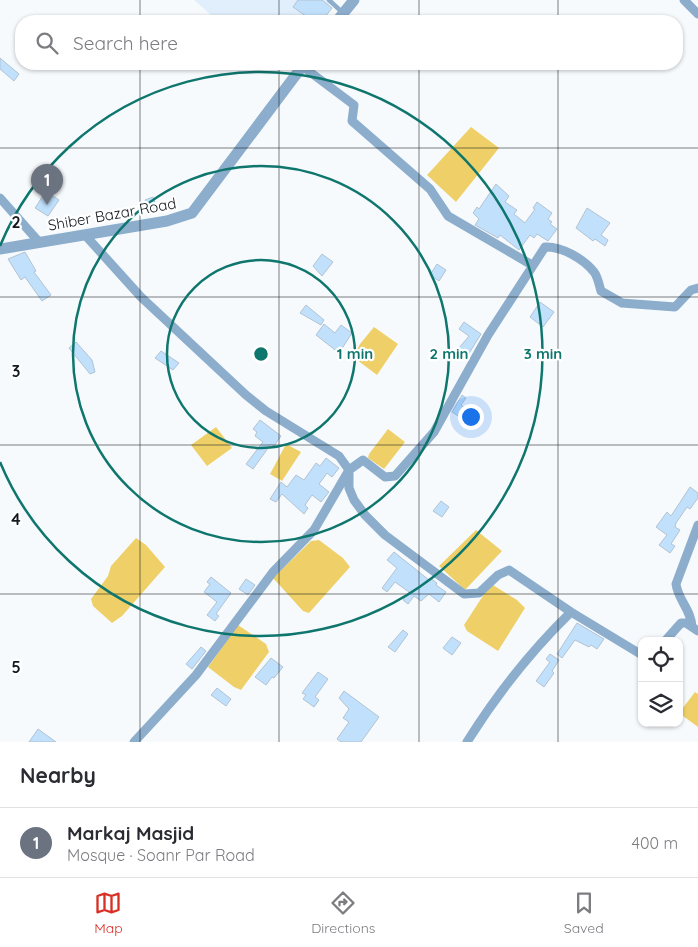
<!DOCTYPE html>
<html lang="en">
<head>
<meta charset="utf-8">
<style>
	:root { --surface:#fff; --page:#f7f7f7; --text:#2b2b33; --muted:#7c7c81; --line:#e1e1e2; --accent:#d93025 }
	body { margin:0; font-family:Quicksand,sans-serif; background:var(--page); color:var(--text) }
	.controls { position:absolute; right:15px; bottom:15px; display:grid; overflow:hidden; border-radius:10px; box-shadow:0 1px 4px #0004 }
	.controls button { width:45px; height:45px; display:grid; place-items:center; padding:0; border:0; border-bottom:1px solid var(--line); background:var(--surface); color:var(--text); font:25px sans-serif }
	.you { position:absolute; left:470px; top:416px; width:18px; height:18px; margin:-12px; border:4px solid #fff; border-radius:50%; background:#1a73e8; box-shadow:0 0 0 8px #1a73e833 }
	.badge { display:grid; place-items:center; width:32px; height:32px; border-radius:50%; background:var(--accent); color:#fff; font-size:16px; font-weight:700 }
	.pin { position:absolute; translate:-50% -41px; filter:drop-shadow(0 1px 2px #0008) }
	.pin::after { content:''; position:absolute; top:26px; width:18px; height:15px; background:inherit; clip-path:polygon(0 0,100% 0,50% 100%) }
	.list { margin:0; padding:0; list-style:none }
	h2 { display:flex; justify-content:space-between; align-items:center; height:65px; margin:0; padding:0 20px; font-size:21px }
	h2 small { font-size:16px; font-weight:400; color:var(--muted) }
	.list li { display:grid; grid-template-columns:32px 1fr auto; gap:15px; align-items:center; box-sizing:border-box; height:70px; padding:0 20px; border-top:1px solid var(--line) }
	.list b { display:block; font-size:19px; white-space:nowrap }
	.list p { margin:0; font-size:16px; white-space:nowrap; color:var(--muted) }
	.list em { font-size:16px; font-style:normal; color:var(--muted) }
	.icon { flex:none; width:28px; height:28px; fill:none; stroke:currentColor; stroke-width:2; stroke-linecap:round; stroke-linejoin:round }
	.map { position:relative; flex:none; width:698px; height:742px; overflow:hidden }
	.search { position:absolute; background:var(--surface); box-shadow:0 1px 4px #0004; left:15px; right:15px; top:15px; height:55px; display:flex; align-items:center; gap:12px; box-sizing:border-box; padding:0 18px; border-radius:20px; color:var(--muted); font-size:19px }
	.sheet { height:135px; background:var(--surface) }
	nav { display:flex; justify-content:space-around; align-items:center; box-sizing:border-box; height:70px; border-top:1px solid var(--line); background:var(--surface); font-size:14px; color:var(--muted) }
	nav a { display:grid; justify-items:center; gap:2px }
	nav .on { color:var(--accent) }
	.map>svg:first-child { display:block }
</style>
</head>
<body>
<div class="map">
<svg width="698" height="742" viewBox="0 0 698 742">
	<rect width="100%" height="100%" fill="#f7fafd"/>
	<path fill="#e1effc" d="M194 0H333L316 21H218Z"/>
	<path fill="#efd068" d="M471 127 499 148 456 202 427 175Z
		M374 327 398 344 377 375 353 357 360 344Z
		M216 427 232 448 207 466 191 445Z
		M388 429 405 442 384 469 368 458 369 454Z
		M286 444 301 452 282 481 270 474Z
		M476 530 502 551 465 590 439 566Z
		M136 538 146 545 165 567 122 616 112 623 93 606 91 599 108 576 111 566Z
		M319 540 343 558 350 567 309 613 303 611 273 578 311 541Z
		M493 585 517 600 525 608 498 651 467 631 464 625 488 588Z
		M238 625 266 644 269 652 241 690 234 687 208 667Z
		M695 692 698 694V727L679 713Z"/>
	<path fill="#c0e0fc" stroke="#b2c3d2" d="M298 0H322L332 8 322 21H313L293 7Z
		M0 58 19 74 14 81 0 69Z
		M496 184 509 196 505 202 517 210 514 214 525 223 535 209 533 208 537 202 552 213 548 219 552 222 550 224 557 229 548 241 537 234 534 238 530 235 519 250 500 235 498 238 475 225 479 219 473 213 477 207 479 209Z
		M46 191 59 200 48 216 35 208Z
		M153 197 158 211 150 214 145 200Z
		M587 208 610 223 601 235 608 240 605 246 595 239 593 241 576 228Z
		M25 252 36 271 34 272 51 295 42 301 25 277 21 280 8 259Z
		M322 254 333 262 322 276 313 266Z
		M437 264 446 270 439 281 430 275Z
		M540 302 554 312 543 327 530 317Z
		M306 305 324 320 321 325 300 313Z
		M464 322 481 334 468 355 459 348 469 336 459 329Z
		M324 324 335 333 341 325 352 333 339 353 316 335Z
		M76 342 92 360 95 372 90 374 69 348Z
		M161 351 179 363 173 370 155 358Z
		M462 395 466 398 461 405 466 409 460 417 452 412Z
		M260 420 281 436 274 446 271 444 253 469 246 464 263 442 255 436 257 432 253 429Z
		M326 458 339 468 332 477 327 473 319 484 329 492 321 502 312 495 305 505 308 508 304 514 282 494 276 502 270 499 281 482 287 487 296 475 304 480 316 463 320 466Z
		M690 487 698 493V498L690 509 687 507 676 523 675 527 680 530 671 544 675 546 670 553 659 545 667 535 656 527 667 512 671 516Z
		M441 501 449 507 442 517 433 511Z
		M394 552 429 580 430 578 437 583 436 585 446 592 439 602 429 594 421 601 414 596 408 604 403 600 409 592 395 582 387 592 382 588 397 568 387 560Z
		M211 577 231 593 216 614 219 616 215 621 207 615 217 602 204 592 210 584 207 582Z
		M246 579 255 585 248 595 239 589Z
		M577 623 604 639 597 649 591 645 589 647 575 640 562 658 557 654Z
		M403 630 408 634 395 652 388 647Z
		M452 637 461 643 452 655 443 648Z
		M201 647 206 651 192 669 186 664Z
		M550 654 559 660 552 671 554 673 544 687 536 681 550 662 546 659Z
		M271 658 283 667 274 678 272 677 266 685 255 677Z
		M318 672 328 679 315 697 319 700 314 707 303 699 306 695 302 693Z
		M217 688 231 699 226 706 211 695Z
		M344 691 379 717 361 742H341L337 739 349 722 343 718 349 709 339 698Z
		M38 729 56 742H29Z"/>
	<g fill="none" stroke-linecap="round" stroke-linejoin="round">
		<path stroke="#8caecc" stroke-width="4.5" d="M329 0 343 13"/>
		<path stroke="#8caecc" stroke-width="9" d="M684 0 698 14
			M302 66 354 105 352 121 430 189 448 216 532 265
			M0 198 39 242
			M85 235 141 297 246 395 266 411 339 456 349 470V488L354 500 365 515 385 535 464 594 479 593 498 575 509 570 571 612
			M692 627C691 609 678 600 676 584L698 525
			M665 641 681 623H686L698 631
			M134 742 196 675 273 572 314 530 349 470 363 460 385 477 395 476 434 432 488 335 545 247C561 246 584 259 594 272 598 277 599 285 601 291L622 303 675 307 691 290 698 288
			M467 742C497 694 531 651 571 612L642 655"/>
		<path stroke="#8caecc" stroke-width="11" d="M337 21 354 0
			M0 249 167 221 192 213 304 64"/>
	</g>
	<path fill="none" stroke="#13191f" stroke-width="1" stroke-opacity="0.55" d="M140 0V21M279 0V21M419 0V21M558 0V21M140 64V742M279 64V742M419 64V742M558 64V742M0 148H698M0 297H698M0 445H698M0 594H698"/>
	<g fill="none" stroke="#0f766e" stroke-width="2.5">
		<circle cx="261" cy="354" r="94"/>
		<circle cx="261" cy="354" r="188"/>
		<path d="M0 246A282 282 0 1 1 0 462"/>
	</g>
	<g text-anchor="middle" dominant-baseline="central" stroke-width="4.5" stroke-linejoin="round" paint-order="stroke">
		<g font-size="15" fill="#13191f" stroke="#fff">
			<text transform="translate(112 214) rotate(-10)">Shiber Bazar Road</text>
		</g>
	</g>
	<g font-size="16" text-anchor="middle" font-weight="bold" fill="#13191f" stroke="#fff" stroke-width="4.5" stroke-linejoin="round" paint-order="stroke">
		<text x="16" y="228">2</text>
		<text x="16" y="377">3</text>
		<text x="16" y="525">4</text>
		<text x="16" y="673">5</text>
	</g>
	<circle cx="261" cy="354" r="8" fill="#0f766e" stroke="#fff" stroke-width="2.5"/>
	<g font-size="15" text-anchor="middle" font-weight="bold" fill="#0f766e" stroke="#fff" stroke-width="4.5" stroke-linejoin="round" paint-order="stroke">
		<text x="355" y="359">1 min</text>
		<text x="449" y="359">2 min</text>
		<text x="543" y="359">3 min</text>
	</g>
</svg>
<div class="controls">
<button><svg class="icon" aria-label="locate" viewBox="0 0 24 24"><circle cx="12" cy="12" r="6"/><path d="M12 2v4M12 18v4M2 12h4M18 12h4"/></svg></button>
<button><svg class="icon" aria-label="layers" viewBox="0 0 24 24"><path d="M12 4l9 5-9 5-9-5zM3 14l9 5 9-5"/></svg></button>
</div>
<div class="you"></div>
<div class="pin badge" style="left:47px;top:205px;background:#6b7280">1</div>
<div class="search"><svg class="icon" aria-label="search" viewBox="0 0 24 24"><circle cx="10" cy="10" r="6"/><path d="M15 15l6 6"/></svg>Search here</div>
</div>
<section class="sheet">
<h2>Nearby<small></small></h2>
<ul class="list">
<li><span class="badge" style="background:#6b7280">1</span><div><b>Markaj Masjid</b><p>Mosque · Soanr Par Road</p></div><em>400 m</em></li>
</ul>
</section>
<nav>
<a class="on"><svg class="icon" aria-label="map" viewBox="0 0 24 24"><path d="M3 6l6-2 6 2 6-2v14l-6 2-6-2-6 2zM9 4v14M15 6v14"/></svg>Map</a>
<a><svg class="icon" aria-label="directions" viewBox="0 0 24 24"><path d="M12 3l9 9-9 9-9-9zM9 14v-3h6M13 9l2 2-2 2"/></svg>Directions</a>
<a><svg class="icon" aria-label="saved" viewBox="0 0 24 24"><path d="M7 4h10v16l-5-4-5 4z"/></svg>Saved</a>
</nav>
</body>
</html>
